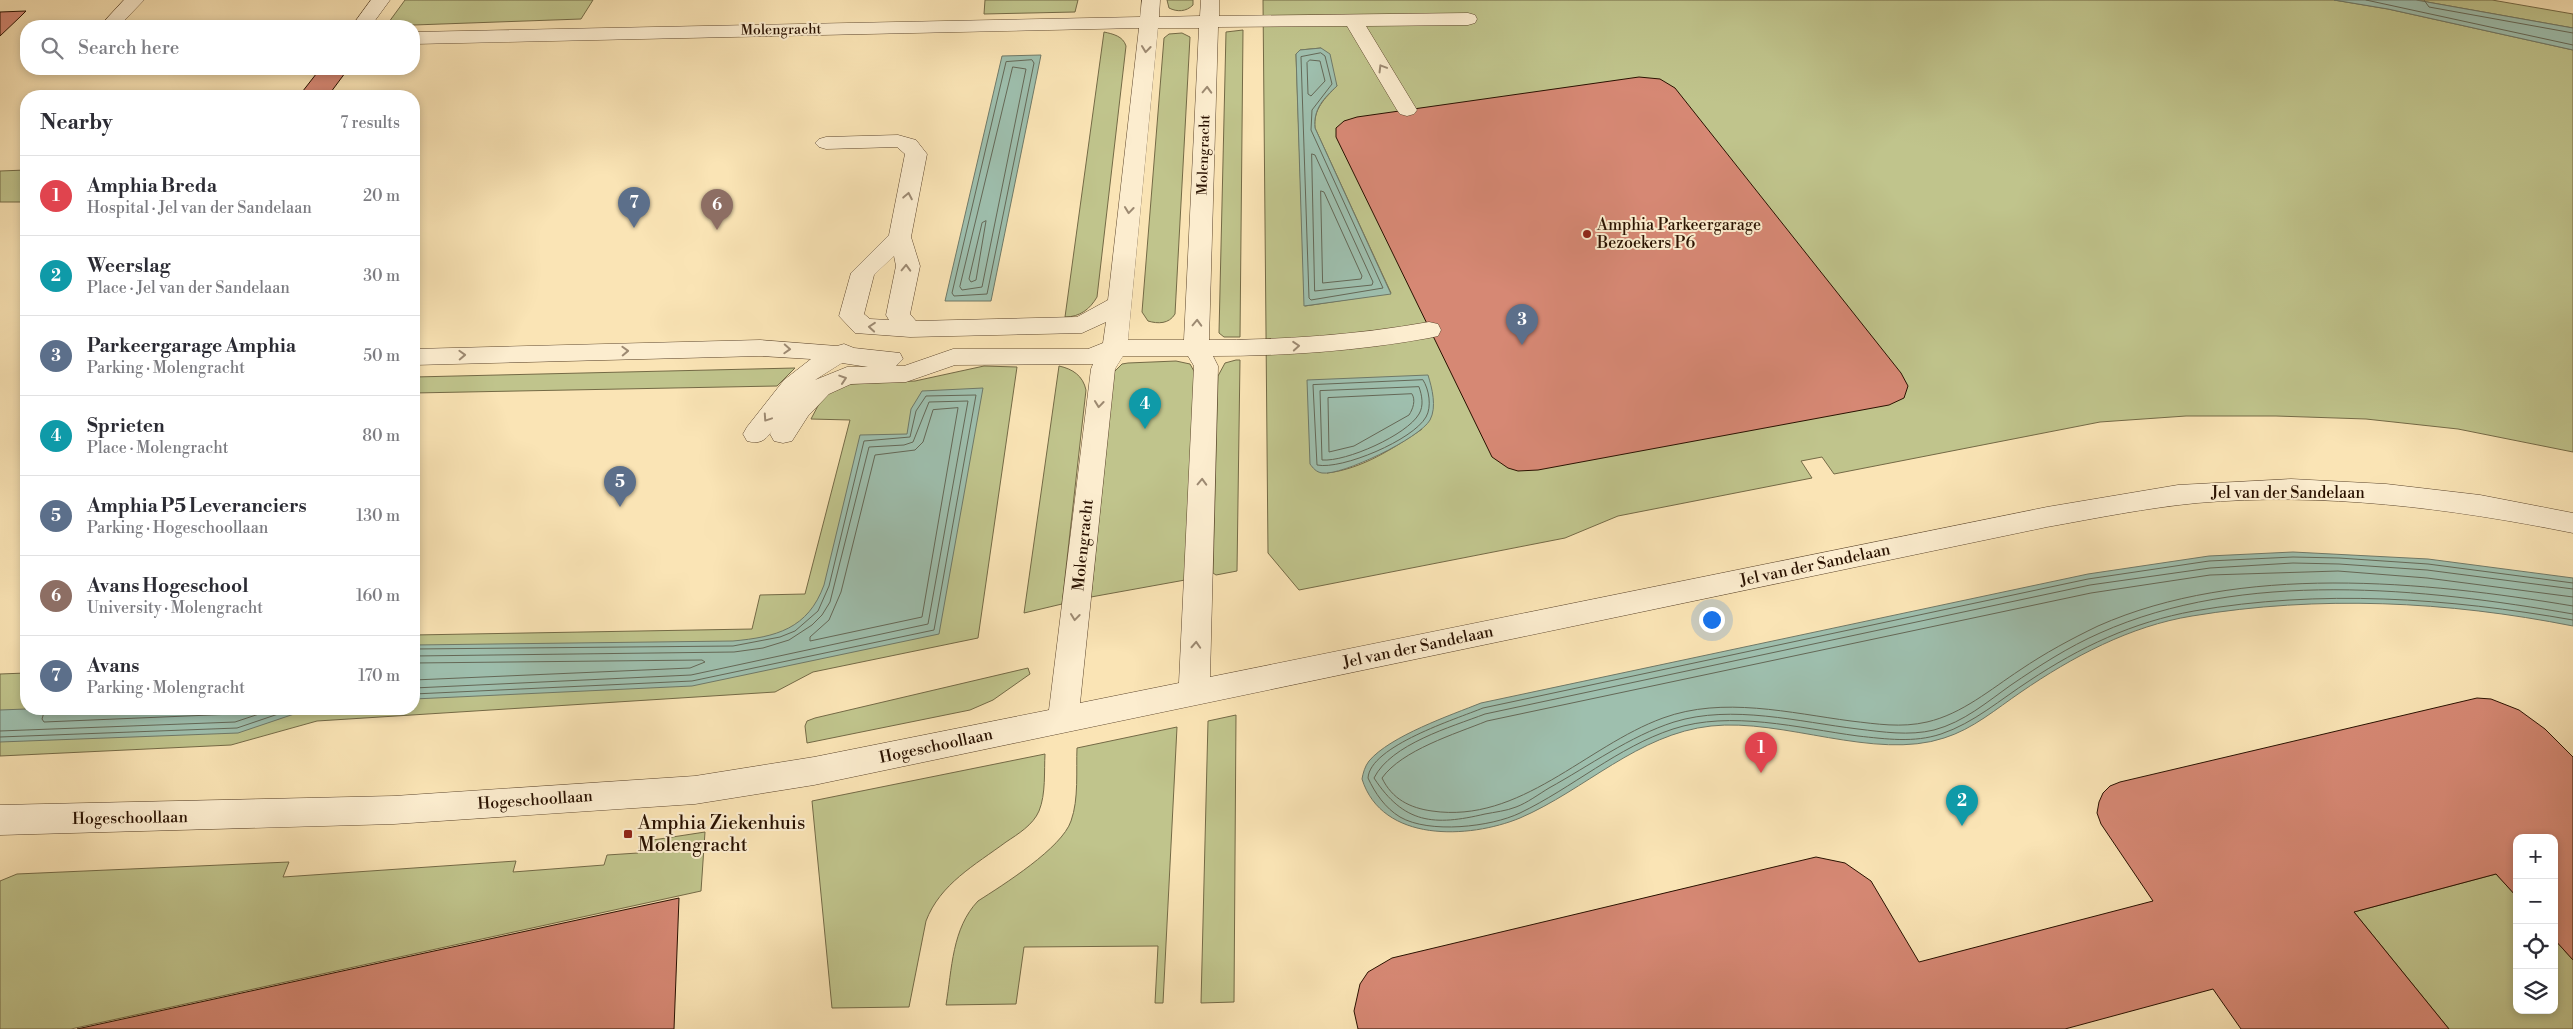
<!DOCTYPE html>
<html lang="en">
<head>
<meta charset="utf-8">
<style>
	:root { --surface:#fff; --page:#f2f2f3; --text:#2b2b33; --muted:#7c7c81; --line:#e1e1e2; --accent:#8f2418 }
	body { margin:0; font-family:"Libre Bodoni",serif; background:var(--page); color:var(--text) }
	.controls { position:absolute; right:15px; bottom:15px; display:grid; overflow:hidden; border-radius:10px; box-shadow:0 2px 8px #0003 }
	.controls button { width:45px; height:45px; display:grid; place-items:center; padding:0; border:0; border-bottom:1px solid var(--line); background:var(--surface); color:var(--text); font:25px sans-serif }
	.you { position:absolute; left:1711px; top:619px; width:18px; height:18px; margin:-12px; border:4px solid #fff; border-radius:50%; background:#1a73e8; box-shadow:0 0 0 8px #1a73e833 }
	.badge { display:grid; place-items:center; width:32px; height:32px; border-radius:50%; background:var(--accent); color:#fff; font-size:16px; font-weight:700 }
	.pin { position:absolute; translate:-50% -41px; filter:drop-shadow(0 1px 2px #0008) }
	.pin::after { content:''; position:absolute; top:26px; width:18px; height:15px; background:inherit; clip-path:polygon(0 0,100% 0,50% 100%) }
	.list { margin:0; padding:0; list-style:none }
	h2 { display:flex; justify-content:space-between; align-items:center; height:65px; margin:0; padding:0 20px; font-size:21px }
	h2 small { font-size:16px; font-weight:400; color:var(--muted) }
	.list li { display:grid; grid-template-columns:32px 1fr auto; gap:15px; align-items:center; box-sizing:border-box; height:80px; padding:0 20px; border-top:1px solid var(--line) }
	.list b { display:block; font-size:19px; white-space:nowrap }
	.list p { margin:0; font-size:16px; white-space:nowrap; color:var(--muted) }
	.list em { font-size:16px; font-style:normal; color:var(--muted) }
	.icon { flex:none; width:28px; height:28px; fill:none; stroke:currentColor; stroke-width:2; stroke-linecap:round; stroke-linejoin:round }
	.map { position:relative; flex:none; width:2573px; height:1029px; overflow:hidden }
	.search { position:absolute; background:var(--surface); box-shadow:0 2px 8px #0003; left:20px; top:20px; width:400px; height:55px; display:flex; align-items:center; gap:12px; box-sizing:border-box; padding:0 18px; border-radius:20px; color:var(--muted); font-size:19px }
	.panel { position:absolute; background:var(--surface); box-shadow:0 2px 8px #0003; left:20px; top:90px; width:400px; height:625px; border-radius:20px }
	.map>svg:first-child { display:block }
</style>
</head>
<body>
<div class="map">
<svg width="2573" height="1029" viewBox="0 0 2573 1029">
	<rect width="100%" height="100%" fill="#fae4b5"/>
	<filter id="stains"><feTurbulence type="fractalNoise" baseFrequency=".004" numOctaves="4"/><feColorMatrix values="0 0 0 0 .2 0 0 0 0 .09 0 0 0 0 .02 0 0 0 .5 -.17"/></filter>
	<radialGradient id="worn" r=".72"><stop offset=".6" stop-color="#630" stop-opacity="0"/><stop offset="1" stop-color="#630" stop-opacity=".3"/></radialGradient>
	<path fill="#c0c48c" stroke="#746a46" fill-rule="evenodd" d="M405 0H593L581 19 386 26Z
		M985 0H1078L1075 12 984 14Z
		M1167 0H1193V5C1186 12 1177 12 1169 8Z
		M1263 0H2334L2388 9 2573 50V452L2458 429 2366 419 2276 416H2186L2100 422 1834 474 1822 457 1801 461 1812 478 1618 516 1565 538 1299 590 1268 553ZM1321 48 1337 86C1325 98 1313 109 1315 128L1391 293 1305 306 1296 54 1300 50ZM1422 429C1394 448 1362 469 1327 473Z
		M2416 0H2492L2573 14V28Z
		M1243 30 1240 337H1224L1219 333 1226 32Z
		M1104 32C1113 34 1123 36 1126 46L1097 297C1090 309 1080 317 1065 317Z
		M1182 33 1190 37 1175 314C1169 324 1158 324 1148 321L1142 312 1164 38 1169 34Z
		M26 170V202H0V171Z
		M1236 360H1240L1237 571 1216 575 1213 573 1218 376 1225 363Z
		M1176 361 1190 364 1195 373 1185 580 1091 597 1114 372 1122 364 1128 363Z
		M984 366 1017 367 978 638 813 672 775 692 317 721 231 745 0 756V674L26 673V709H414V635L752 629 760 595 805 594 850 420 811 419 820 402 830 393 849 384 915 381Z
		M1059 366C1073 369 1083 376 1086 390L1062 604 1024 613Z
		M795 368 777 386 414 393V377Z
		M1028 668 1030 674 993 700 970 710 807 743 805 726 807 721 815 718Z
		M1236 715 1234 1002 1201 1003 1208 721Z
		M1177 727 1163 1003H1155L1158 946 1024 947 1016 1004 946 1005C952 969 952 928 978 901 1003 885 1062 848 1071 821 1079 799 1076 770 1077 748Z
		M1045 754C1044 771 1046 794 1039 811 1033 825 1018 834 1006 842 975 865 940 884 926 921L909 1007 832 1008 812 801Z
		M705 832 701 891 71 1029H0V881L17 874 289 862 283 877 516 861 513 872 604 865 607 855 638 853 640 842Z
		M2496 874 2517 897V1010H2554V939L2573 960V1029H2449L2354 912Z"/>
	<path fill="#9ebfae" stroke="#6f7968" d="M2334 0H2416L2573 28V50L2388 9Z
		M1321 48 1330 54 1337 86C1324 98 1313 109 1315 128L1391 294 1304 306 1296 54 1300 50Z
		M1041 55 991 301H945L1002 56Z
		M1428 375C1432 388 1437 407 1430 420 1420 438 1342 476 1322 473 1316 472 1313 468 1310 464L1307 380Z
		M983 388 939 634 692 686 414 699V645L733 641C776 637 808 629 824 585L860 435 907 434 911 409 922 391Z
		M2293 552 2428 559 2573 578V626C2447 601 2319 595 2192 616 2130 626 2072 657 2021 692 1996 709 1973 729 1944 738 1875 761 1783 718 1711 726 1638 734 1585 790 1520 818 1469 839 1382 843 1362 779 1363 773 1365 766 1369 761 1390 736 1451 715 1481 703L2088 574 2209 556Z
		M26 709H309L238 733 0 742V710Z"/>
	<g fill="none" stroke-linecap="round" stroke-linejoin="round">
		<path stroke="#646857" stroke-width="1" d="M2366 0 2573 45
			M2424 0 2429 7 2573 33
			M1321 53 1325 56 1332 84 1312 110 1311 130 1383 288 1311 300 1309 298 1301 57Z
			M1032 60 1034 63 987 294 954 296 952 293 1006 62Z
			M1310 60 1320 61 1325 81 1311 96 1308 94 1307 63Z
			M1013 67 1026 69 982 287 962 290 960 287Z
			M1312 154 1315 155 1373 282 1372 285 1315 291Z
			M1321 191 1324 192 1362 276 1361 279 1323 283Z
			M986 221 976 280 971 282 969 279 982 223Z
			M1423 380C1429 389 1432 407 1426 417 1413 440 1342 470 1317 465L1313 385Z
			M1419 387C1422 395 1424 406 1419 414 1407 435 1346 462 1322 460L1320 391Z
			M1412 394C1416 400 1413 409 1409 415L1354 446 1329 452 1328 398Z
			M958 408 922 617 810 641V637L829 620 841 592 875 455 915 450 923 442 933 410Z
			M2573 583 2428 564 2339 558 2293 557 2209 561 2088 579 1483 708C1456 719 1370 746 1368 778 1375 793 1385 808 1400 817 1429 834 1491 827 1520 813 1572 788 1618 747 1673 729 1731 710 1798 728 1858 736 1886 739 1914 743 1941 734 1974 723 2001 699 2029 681 2080 647 2133 622 2194 611 2321 589 2447 598 2573 620
			M2573 589 2427 570 2339 564 2293 563 2210 568 2090 585 1485 714C1451 727 1391 744 1374 778 1404 824 1434 826 1485 814 1495 812 1506 811 1516 807 1527 803 1539 794 1549 788 1589 766 1630 736 1674 722 1732 704 1799 722 1858 729 1883 732 1909 736 1934 730 1964 722 1987 702 2011 685 2039 666 2068 647 2100 633 2243 569 2423 588 2573 614
			M2573 597 2427 578 2338 571 2210 575 2091 593 1487 721C1455 734 1402 750 1382 778 1392 799 1410 808 1432 811 1520 824 1586 746 1663 718 1723 696 1790 713 1851 721 1877 724 1901 728 1927 722 1962 714 1991 689 2020 670 2045 653 2071 639 2098 626 2240 563 2424 581 2573 606
			M414 649 733 646 780 637 795 631 818 611 829 586 864 441 910 437 916 411 926 396 976 395 934 630 692 681 414 694
			M414 656 734 652 763 648 789 640 812 625 822 615 830 602 869 447 904 445 913 442 929 402 968 401 928 624 691 675 414 688
			M414 663 702 660 705 662 690 668 414 680
			M45 709 42 719 44 722 234 714 251 709
			M0 731 235 722 274 709
			M0 737 237 728 293 709"/>
	</g>
	<path fill="#d68874" stroke="#291100" d="M26 11 20 17 0 36V12Z
		M320 69H348L328 96H299Z
		M1639 77 1660 79 1675 88 1901 373 1908 386 1904 398 1889 405 1538 470 1518 471 1508 468 1492 457 1336 137V128L1344 121 1357 117Z
		M2477 698 2491 699 2519 710 2545 729 2573 757V960L2554 939V838H2517V897L2496 874 2354 912 2449 1029H2241L2213 989 2065 1029H1358L1354 1011 1360 984 1368 972 1392 958 1816 857 1845 863 1871 881 1919 962 2153 901 2101 824 2097 813 2099 802 2103 793 2110 786 2120 782Z
		M679 898 674 1029H77L411 956Z"/>
	<g fill="none" stroke-linecap="round" stroke-linejoin="round">
		<g stroke="#5d462d" stroke-width="1">
			<path id="minor" d="M124 0H144L119 26H100Z
				M371 0H390L371 26H352Z
				M1142 0H1160L1159 17 1200 16 1201 0H1219V16L1468 13 1475 15 1477 19 1475 23 1468 25 1366 26 1417 110 1414 114 1407 116 1400 114 1397 110 1347 26 1218 27 1209 340C1283 340 1356 335 1429 322L1438 324 1441 330 1438 336 1429 338C1357 351 1286 356 1213 356L1218 366 1210 677 2047 507 2178 485 2291 479 2386 484 2480 495 2573 513V533C2449 508 2323 492 2197 503 2146 508 2097 518 2047 527L814 785 695 804 394 824 0 835V805L394 796 695 776 814 757 1049 710 1091 369 1093 364 955 365 906 382 851 384 829 394 808 416 792 441 783 443 774 441 770 434 772 431C764 442 759 444 747 441L743 434 747 427 784 380 811 359 760 356 414 365V349L760 340 837 346 844 344 854 348 900 353 903 359 896 366H904L953 349H1088L1103 343 1106 322 1082 333 910 337 855 333 839 316 851 273 889 235 905 154 897 147 826 149 819 147 815 143 819 139 826 137 898 135 916 140 927 154 911 237 920 266 910 314 916 321 1077 317 1108 300 1139 28 414 44V32L1140 17ZM1158 28H1199L1184 340H1128ZM894 256 896 266 886 315 889 320 870 319 864 314 874 275ZM1123 356H1188L1194 366 1179 683 1080 703 1115 369ZM842 363 868 367H847L815 380Z"/>
		</g>
		<use href="#minor" fill="#fcedcf" fill-rule="evenodd"/>
	</g>
	<defs><path id="oneway-chevron" d="M-2-3.5L2.5 0L-2 3.5" fill="none" stroke-width="1.6" stroke-linecap="round" stroke-linejoin="round" transform="scale(1.25)"/></defs>
	<g stroke="#9d8a72">
		<use href="#oneway-chevron" transform="translate(1146 49) rotate(96)"/>
		<use href="#oneway-chevron" transform="translate(1382 68) rotate(-121)"/>
		<use href="#oneway-chevron" transform="translate(1207 90) rotate(-88)"/>
		<use href="#oneway-chevron" transform="translate(908 196) rotate(-79)"/>
		<use href="#oneway-chevron" transform="translate(1129 210) rotate(96)"/>
		<use href="#oneway-chevron" transform="translate(906 268) rotate(-88)"/>
		<use href="#oneway-chevron" transform="translate(1197 323) rotate(-88)"/>
		<use href="#oneway-chevron" transform="translate(872 327) rotate(-175)"/>
		<use href="#oneway-chevron" transform="translate(1296 346) rotate(-4)"/>
		<use href="#oneway-chevron" transform="translate(787 349) rotate(3)"/>
		<use href="#oneway-chevron" transform="translate(625 351) rotate(-2)"/>
		<use href="#oneway-chevron" transform="translate(462 355) rotate(-2)"/>
		<use href="#oneway-chevron" transform="translate(843 379) rotate(-18)"/>
		<use href="#oneway-chevron" transform="translate(1099 404) rotate(96)"/>
		<use href="#oneway-chevron" transform="translate(767 418) rotate(124)"/>
		<use href="#oneway-chevron" transform="translate(1202 482) rotate(-88)"/>
		<use href="#oneway-chevron" transform="translate(1075 617) rotate(97)"/>
		<use href="#oneway-chevron" transform="translate(1196 645) rotate(-87)"/>
	</g>
	<g fill="#8f2418" stroke="#fcedcf" stroke-width="2">
		<circle cx="1587" cy="234" r="5"/>
		<rect x="623" y="829" width="10" height="10" rx="2.5"/>
	</g>
	<g text-anchor="middle" dominant-baseline="central" stroke-width="4" stroke-linejoin="round" paint-order="stroke">
		<g font-size="14" fill="#291100" stroke="#fcedcf">
			<text transform="translate(781 30) rotate(-1)">Molengracht</text>
			<text transform="translate(1204 155) rotate(-88)">Molengracht</text>
		</g>
		<g font-size="16" fill="#291100" stroke="#fcedcf" text-anchor="start">
			<text x="1597" y="225">Amphia Parkeergarage<tspan x="1597" dy="18">Bezoekers P6</tspan></text>
		</g>
		<g font-size="16" fill="#291100" stroke="#fcedcf">
			<text x="2288" y="493">Jel van der Sandelaan</text>
			<text transform="translate(1083 545) rotate(-84)">Molengracht</text>
			<text transform="translate(1815 565) rotate(-12)">Jel van der Sandelaan</text>
			<text transform="translate(1418 647) rotate(-12)">Jel van der Sandelaan</text>
			<text transform="translate(936 746) rotate(-12)">Hogeschoollaan</text>
			<text transform="translate(535 800) rotate(-4)">Hogeschoollaan</text>
			<text transform="translate(130 818) rotate(-1)">Hogeschoollaan</text>
		</g>
		<g font-size="19" fill="#291100" stroke="#fcedcf" text-anchor="start">
			<text x="638" y="823">Amphia Ziekenhuis<tspan x="638" dy="22">Molengracht</tspan></text>
		</g>
	</g>
	<rect width="100%" height="100%" filter="url(#stains)"/>
	<rect width="100%" height="100%" fill="url(#worn)"/>
</svg>
<div class="controls">
<button>+</button>
<button>−</button>
<button><svg class="icon" aria-label="locate" viewBox="0 0 24 24"><circle cx="12" cy="12" r="6"/><path d="M12 2v4M12 18v4M2 12h4M18 12h4"/></svg></button>
<button><svg class="icon" aria-label="layers" viewBox="0 0 24 24"><path d="M12 4l9 5-9 5-9-5zM3 14l9 5 9-5"/></svg></button>
</div>
<div class="you"></div>
<div class="pin badge" style="left:1761px;top:773px;background:#e0444e">1</div>
<div class="pin badge" style="left:1962px;top:826px;background:#0f9aa8">2</div>
<div class="pin badge" style="left:1522px;top:345px;background:#5c6f8a">3</div>
<div class="pin badge" style="left:1145px;top:429px;background:#0f9aa8">4</div>
<div class="pin badge" style="left:620px;top:507px;background:#5c6f8a">5</div>
<div class="pin badge" style="left:717px;top:230px;background:#8d6e63">6</div>
<div class="pin badge" style="left:634px;top:228px;background:#5c6f8a">7</div>
<div class="search"><svg class="icon" aria-label="search" viewBox="0 0 24 24"><circle cx="10" cy="10" r="6"/><path d="M15 15l6 6"/></svg>Search here</div>
<section class="panel">
<h2>Nearby<small>7 results</small></h2>
<ul class="list">
<li><span class="badge" style="background:#e0444e">1</span><div><b>Amphia Breda</b><p>Hospital · Jel van der Sandelaan</p></div><em>20 m</em></li>
<li><span class="badge" style="background:#0f9aa8">2</span><div><b>Weerslag</b><p>Place · Jel van der Sandelaan</p></div><em>30 m</em></li>
<li><span class="badge" style="background:#5c6f8a">3</span><div><b>Parkeergarage Amphia</b><p>Parking · Molengracht</p></div><em>50 m</em></li>
<li><span class="badge" style="background:#0f9aa8">4</span><div><b>Sprieten</b><p>Place · Molengracht</p></div><em>80 m</em></li>
<li><span class="badge" style="background:#5c6f8a">5</span><div><b>Amphia P5 Leveranciers</b><p>Parking · Hogeschoollaan</p></div><em>130 m</em></li>
<li><span class="badge" style="background:#8d6e63">6</span><div><b>Avans Hogeschool</b><p>University · Molengracht</p></div><em>160 m</em></li>
<li><span class="badge" style="background:#5c6f8a">7</span><div><b>Avans</b><p>Parking · Molengracht</p></div><em>170 m</em></li>
</ul>
</section>
</div>
</body>
</html>
